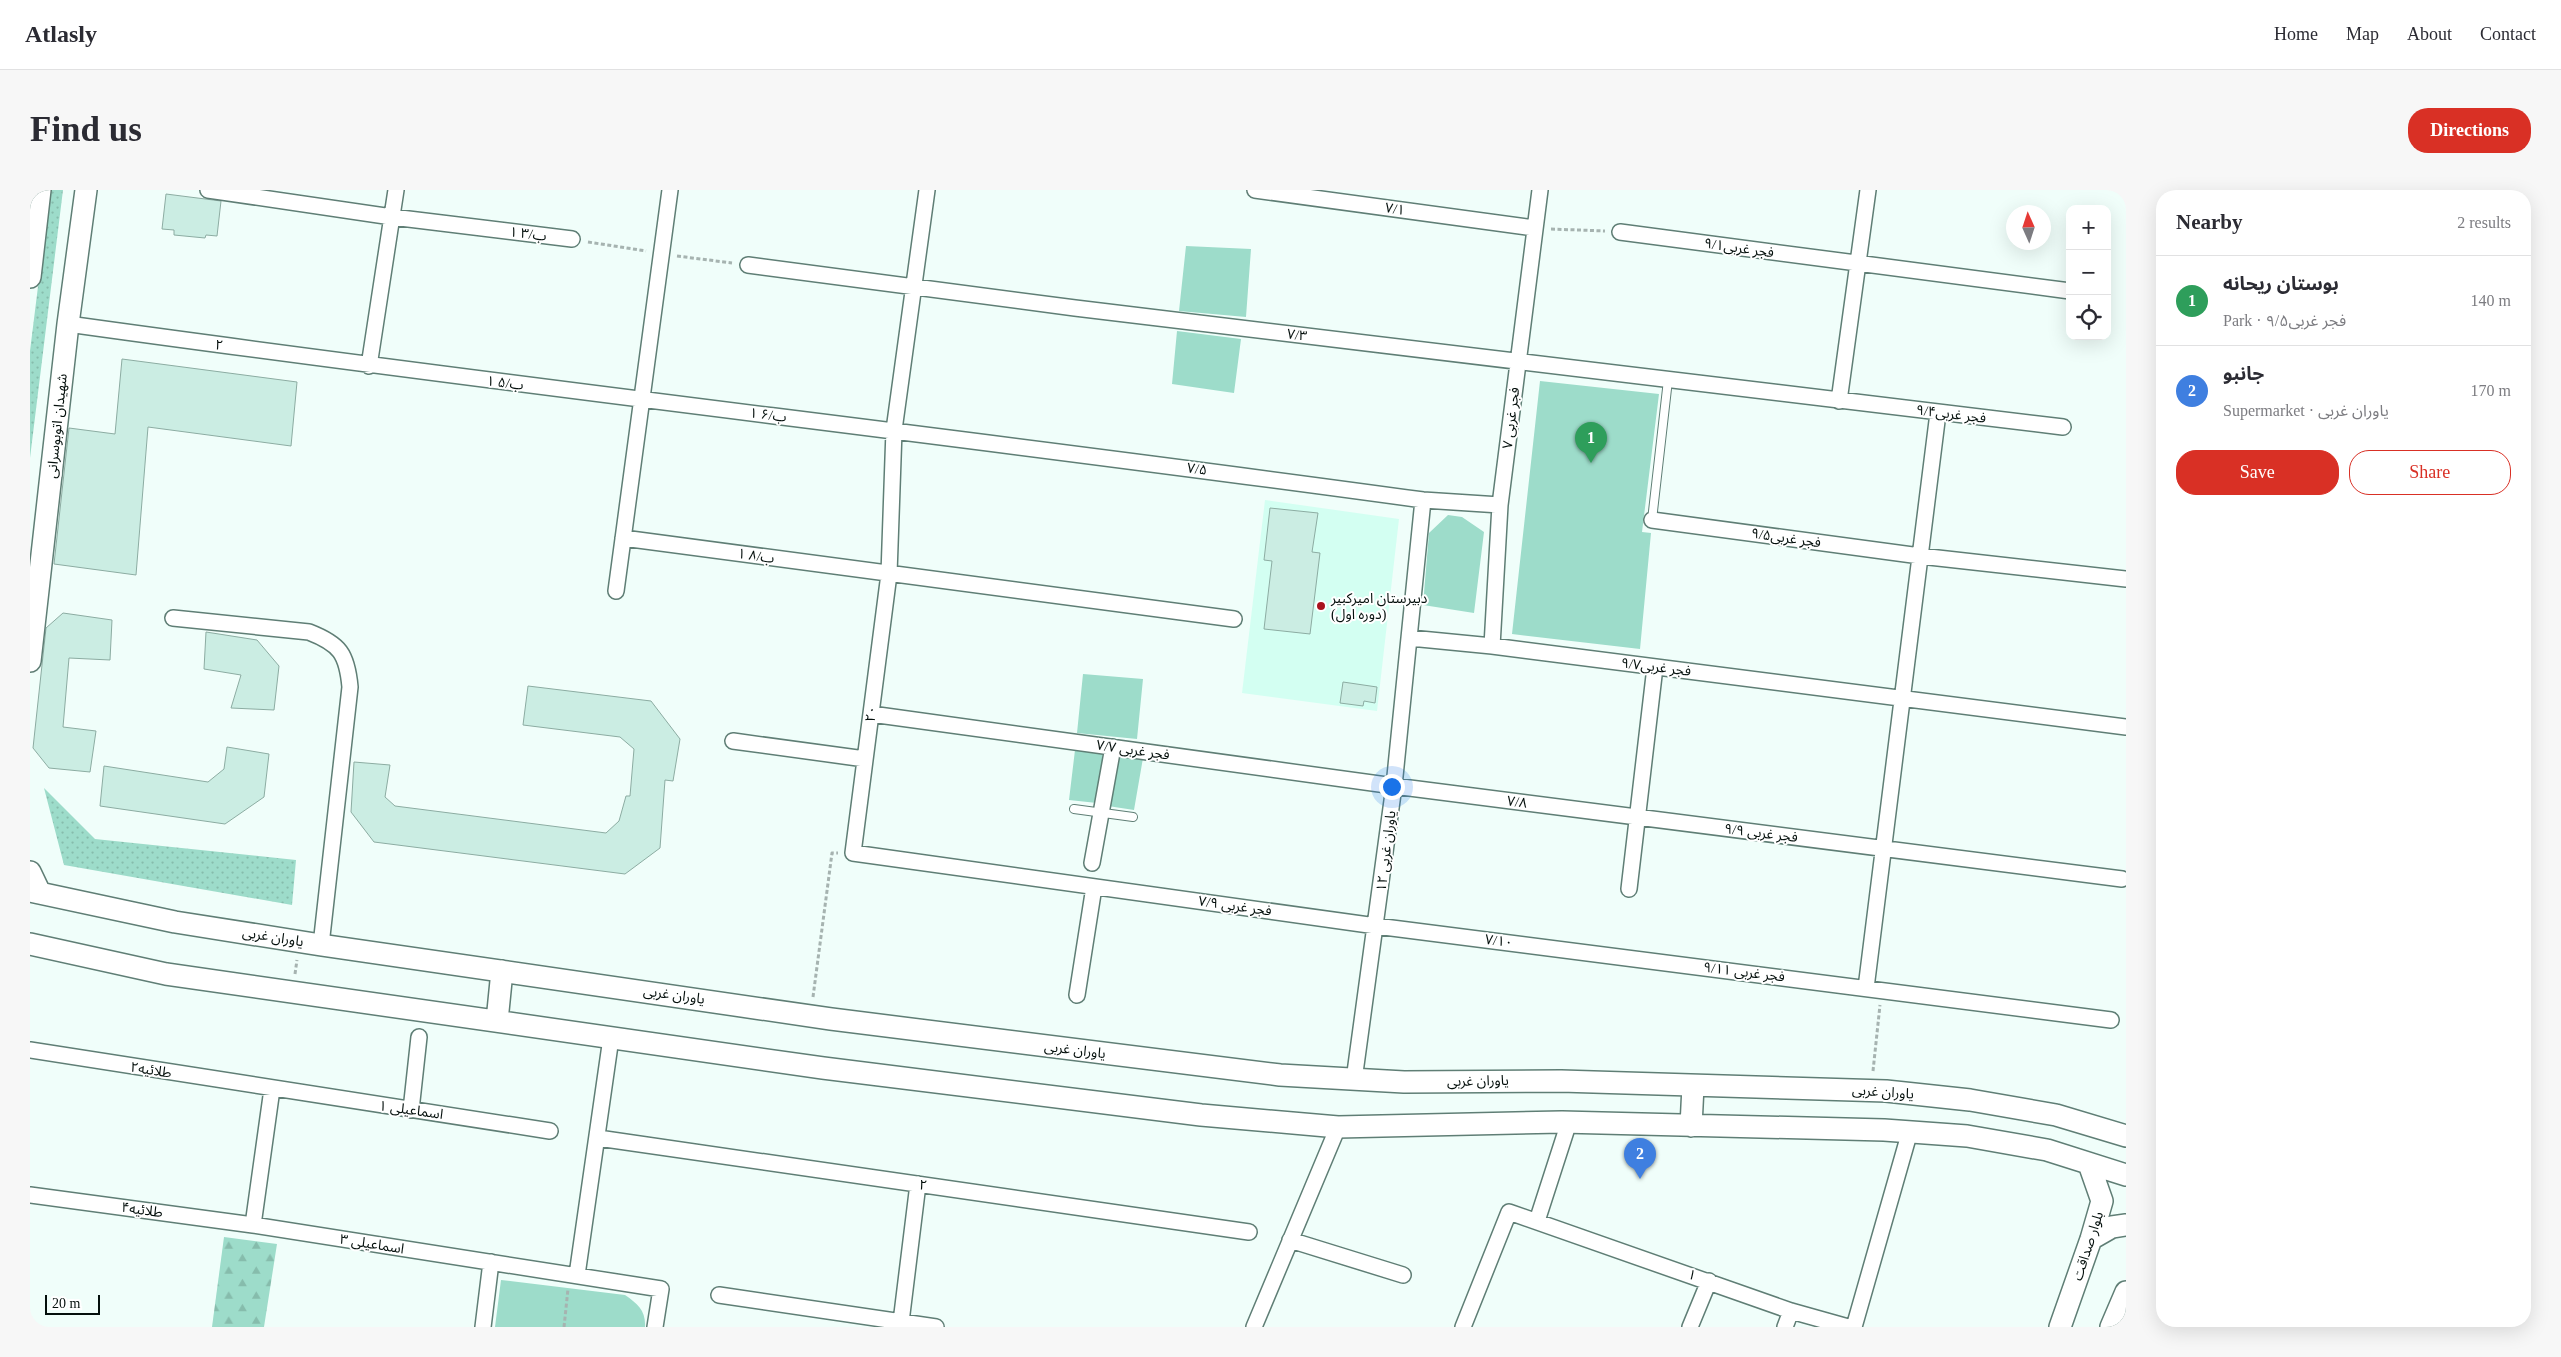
<!DOCTYPE html>
<html lang="en">
<head>
<meta charset="utf-8">
<style>
	:root { --surface:#fff; --page:#f7f7f7; --text:#2b2b33; --muted:#7c7c81; --line:#e1e1e2; --accent:#d93025 }
	body { margin:0; font-family:"Times New Roman","Noto Sans Arabic",serif; background:var(--page); color:var(--text) }
	.controls { position:absolute; right:15px; top:15px; display:grid; overflow:hidden; border-radius:10px; box-shadow:0 5px 20px #0002 }
	.controls button { width:45px; height:45px; display:grid; place-items:center; padding:0; border:0; border-bottom:1px solid var(--line); background:var(--surface); color:var(--text); font:25px sans-serif }
	.compass { position:absolute; left:1976px; top:15px; width:45px; height:45px; border-radius:50%; background:var(--surface); box-shadow:0 5px 20px #0002; rotate:357deg }
	.scale { position:absolute; left:15px; bottom:12px; width:55px; box-sizing:border-box; padding-left:5px; border:2px solid #040f0c; border-top:0; font-size:14px; line-height:18px; white-space:nowrap; color:#040f0c; -webkit-text-stroke:4px #fff; paint-order:stroke }
	.you { position:absolute; left:1361px; top:596px; width:18px; height:18px; margin:-12px; border:4px solid #fff; border-radius:50%; background:#1a73e8; box-shadow:0 0 0 8px #1a73e833 }
	.badge { display:grid; place-items:center; width:32px; height:32px; border-radius:50%; background:var(--accent); color:#fff; font-size:16px; font-weight:700 }
	.pin { position:absolute; translate:-50% -41px; filter:drop-shadow(0 1px 2px #0008) }
	.pin::after { content:''; position:absolute; top:26px; width:18px; height:15px; background:inherit; clip-path:polygon(0 0,100% 0,50% 100%) }
	.list { margin:0; padding:0; list-style:none }
	h2 { display:flex; justify-content:space-between; align-items:center; height:65px; margin:0; padding:0 20px; font-size:21px }
	h2 small { font-size:16px; font-weight:400; color:var(--muted) }
	.list li { display:grid; grid-template-columns:32px 1fr auto; gap:15px; align-items:center; box-sizing:border-box; height:90px; padding:0 20px; border-top:1px solid var(--line) }
	.list b { display:block; font-size:19px; white-space:nowrap }
	.list p { margin:0; font-size:16px; white-space:nowrap; color:var(--muted) }
	.list em { font-size:16px; font-style:normal; color:var(--muted) }
	.actions { display:flex; gap:10px; padding:15px 20px }
	.actions a { flex:1; padding:11px 0; border:1px solid var(--accent); border-radius:20px; text-align:center; font-size:18px; color:var(--accent) }
	.actions .main { background:var(--accent); color:#fff }
	.icon { flex:none; width:28px; height:28px; fill:none; stroke:currentColor; stroke-width:2; stroke-linecap:round; stroke-linejoin:round }
	.map { position:relative; flex:none; width:2096px; height:1137px; overflow:hidden; border-radius:20px }
	header { display:flex; align-items:center; gap:30px; box-sizing:border-box; height:70px; padding:0 25px; background:var(--surface); border-bottom:1px solid var(--line) }
	header strong { font-size:24px }
	nav { display:flex; gap:28px; margin-inline-start:auto; font-size:18px }
	.intro { display:flex; align-items:center; justify-content:space-between; box-sizing:border-box; height:120px; padding:0 30px }
	h1 { margin:0; font-size:35px }
	.button { padding:12px 22px; border-radius:20px; background:var(--accent); color:#fff; font-size:18px; font-weight:700 }
	main { display:flex; gap:30px; padding:0 30px }
	aside { flex:1; background:var(--surface); border-radius:20px; box-shadow:0 5px 20px #0002 }
	.map>svg:first-child { display:block }
</style>
</head>
<body>
<header>
<strong>Atlasly</strong>
<nav><a>Home</a><a>Map</a><a>About</a><a>Contact</a></nav>
</header>
<div class="intro"><h1>Find us</h1><a class="button">Directions</a></div>
<main>
<div class="map">
<svg width="2096" height="1137" viewBox="0 0 2096 1137">
	<defs>
		<pattern id="grass-dots" width="8" height="8" patternUnits="userSpaceOnUse" patternTransform="scale(1.25)"><rect width="8" height="8" fill="#9ddcca"/><path d="M2 2h.1M6 6h.1" fill="none" stroke="#86bcac" stroke-width="1.8" stroke-linecap="round"/></pattern>
		<pattern id="forest-firs" width="22" height="20" patternUnits="userSpaceOnUse" patternTransform="scale(1.25)"><rect width="22" height="20" fill="#9ddcca"/><path d="M5 1l3.5 6h-7zM16 11l3.5 6h-7z" fill="#86bcac"/></pattern>
	</defs>
	<rect width="100%" height="100%" fill="#f0fefa"/>
	<path fill="#d3fff2" d="M1235 310 1369 329 1347 521 1212 503Z"/>
	<path fill="url(#grass-dots)" d="M20 0H33L0 268V161Z
		M14 598 65 649 266 670 262 715 34 675Z"/>
	<path fill="url(#forest-firs)" d="M194 1047 247 1054 234 1137H182Z"/>
	<path fill="#9ddcca" d="M1156 56 1221 59 1216 127 1149 121Z
		M1147 141 1211 149 1204 203 1142 194Z
		M1510 191 1629 204 1612 342 1621 343 1610 459 1482 444Z
		M1418 325 1432 327 1454 342 1444 423 1393 415 1399 343Z
		M1053 484 1113 489 1107 549 1047 543Z
		M1045 560 1073 563 1067 613 1039 610Z
		M1087 564 1113 568 1104 620 1078 616Z
		M471 1090 595 1105C608 1114 616 1121 615 1137H465Z"/>
	<path fill="#cbede3" stroke="#8caca2" d="M136 4 191 11 187 46 176 45 175 48 144 45V40L132 39Z
		M92 169 267 192 261 256 118 237 106 385 24 374 39 238 85 244Z
		M1240 318 1288 323 1282 362 1290 363 1280 444 1234 439 1242 371 1234 370Z
		M33 423 82 430 80 470 39 468 33 537 66 541 60 582 19 578 3 558 16 438Z
		M176 442 227 450 249 476 244 520 201 518 211 485 174 479Z
		M1313 492 1347 497 1345 513 1334 511 1333 516 1310 513Z
		M498 496 621 511 650 549 643 591 635 590 630 658 595 684 344 652 321 622 324 572 360 575 355 607 365 616 576 643 589 631 596 606H600L604 559 590 547 493 535Z
		M197 557 239 564 234 607 195 634 70 616 74 576 178 592 194 579Z"/>
	<g fill="none" stroke-linecap="round" stroke-linejoin="round">
		<g stroke="#5f7e75" stroke-width="10">
			<path id="lane" d="M1622 330 1638 190
				M1044 619 1103 627"/>
		</g>
		<g stroke="#5f7e75" stroke-width="18">
			<path id="street" d="M178 0 362 27 542 49
				M897 0 864 240 859 384 823 663 1346 736 2081 830
				M1225 0 1504 38
				M1590 42 2040 101
				M718 75 1045 118 2033 237
				M38 134C489 197 942 248 1393 310L1470 315
				M339 176 366 0
				M1809 211 1838 0
				M1622 330 1890 366 2096 389
				M593 348 1204 429
				M586 401 640 0
				M143 428 279 442C310 454 317 464 320 497L291 755
				M1380 448 1462 456 2096 537
				M1462 456 1470 315 1510 0
				M841 524 1364 596 2092 689
				M703 551 835 569
				M1062 673 1083 557
				M1599 699 1625 477
				M1836 798 1908 223
				M1047 805 1064 697
				M0 860 520 941
				M1324 890 1364 596 1393 310
				M381 920 389 847
				M568 948 1219 1042
				M0 1005 223 1035 631 1099 625 1137
				M1507 1031 1539 932
				M223 1035 242 899
				M1260 1050 1373 1085
				M547 1085 581 848
				M689 1105 906 1137
				M871 1132 888 994
				M453 1137 461 1072
				M1224 1137 1308 937
				M1433 1137 1479 1022 1761 1121 1818 1137
				M1660 1137 1679 1091
				M1755 1137 1761 1121
				M1824 1137 1880 941"/>
		</g>
		<g stroke="#5f7e75" stroke-width="24">
			<path id="secondary" d="M0 87 10 0
				M0 471 38 134 56 0
				M0 682 10 703
				M0 701 145 732 291 755 801 829 1250 885 1374 892 1531 891 1856 901 1940 910 2026 925 2096 946
				M0 754 136 784 793 878 1171 925 1308 937 1532 932 1854 940 1937 946 2017 960 2096 985
				M467 831 472 781
				M1661 936 1663 896
				M2061 1049 2082 1037 2096 1035
				M2030 1137 2061 1049 2072 1011 2059 974
				M2081 1137 2096 1102"/>
		</g>
		<path stroke="#a6b3b0" stroke-width="3" stroke-dasharray="4 2.5" stroke-linecap="butt" d="M1521 39 1575 41
			M558 52 616 61
			M647 66 702 73
			M265 784 267 770
			M783 807 802 663H808
			M1843 881 1850 815
			M534 1137 538 1099"/>
		<use href="#lane" stroke="#fff" stroke-width="8"/>
		<use href="#street" stroke="#fff" stroke-width="15"/>
		<use href="#secondary" stroke="#fff" stroke-width="21"/>
	</g>
	<circle fill="#a9131f" stroke="#fff" stroke-width="2" cx="1291" cy="416" r="5"/>
	<g text-anchor="middle" dominant-baseline="central" stroke-width="4" stroke-linejoin="round" paint-order="stroke">
		<g font-size="14" fill="#040f0c" stroke="#fff">
			<text transform="translate(1365 19) rotate(8)">۷/۱</text>
			<text transform="translate(498 44) rotate(7)">۱ ب/۳</text>
			<text transform="translate(1709 58) rotate(8)">فجر غربی۹/۱</text>
			<text transform="translate(1267 145) rotate(7)">۷/۳</text>
			<text transform="translate(189 155) rotate(8)">۲</text>
			<text transform="translate(475 193) rotate(7)">۱ ب/۵</text>
			<text transform="translate(1921 224) rotate(7)">فجر غربی۹/۴</text>
			<text transform="translate(738 225) rotate(7)">۱ ب/۶</text>
			<text transform="translate(1481 228) rotate(-83)">۷ فجر غربی</text>
			<text transform="translate(27 236) rotate(-84)">شهیدان اتوبوسرانی</text>
			<text transform="translate(1167 279) rotate(7)">۷/۵</text>
			<text transform="translate(1756 348) rotate(8)">فجر غربی۹/۵</text>
			<text transform="translate(726 366) rotate(8)">۱ ب/۸</text>
			<text transform="translate(1626 477) rotate(7)">فجر غربی۹/۷</text>
			<text transform="translate(841 524) rotate(-83)">۲۰</text>
			<text transform="translate(1103 560) rotate(8)">۷/۷ فجر غربی</text>
			<text transform="translate(1487 612) rotate(7)">۷/۸</text>
			<text transform="translate(1731 643) rotate(7)">۹/۹ فجر غربی</text>
			<text transform="translate(1356 661) rotate(-83)">۱۲ یاوران غربی</text>
			<text transform="translate(1205 716) rotate(8)">۷/۹ فجر غربی</text>
			<text transform="translate(243 747) rotate(9)">یاوران غربی</text>
			<text transform="translate(1469 751) rotate(7)">۷/۱۰</text>
			<text transform="translate(1714 782) rotate(7)">۹/۱۱ فجر غربی</text>
			<text transform="translate(644 805) rotate(8)">یاوران غربی</text>
			<text transform="translate(1045 860) rotate(7)">یاوران غربی</text>
			<text transform="translate(121 880) rotate(9)">طلائیه۲</text>
			<text transform="translate(1448 891) rotate(-1)">یاوران غربی</text>
			<text transform="translate(1853 902) rotate(4)">یاوران غربی</text>
			<text transform="translate(381 920) rotate(8)">اسماعیلی ۱</text>
			<text transform="translate(893 995) rotate(8)">۲</text>
			<text transform="translate(112 1020) rotate(8)">طلائیه۴</text>
			<text transform="translate(342 1054) rotate(9)">اسماعیلی ۳</text>
			<text transform="translate(2058 1056) rotate(-72)">بلوار صداقت</text>
			<text transform="translate(1662 1085) rotate(19)">۱</text>
		</g>
		<g font-size="14" fill="#040f0c" stroke="#fff" text-anchor="start">
			<text x="1301" y="408">دبیرستان امیرکبیر<tspan x="1301" dy="16">(دوره اول)</tspan></text>
		</g>
	</g>
</svg>
<div class="controls">
<button>+</button>
<button>−</button>
<button><svg class="icon" aria-label="locate" viewBox="0 0 24 24"><circle cx="12" cy="12" r="6"/><path d="M12 2v4M12 18v4M2 12h4M18 12h4"/></svg></button>
</div>
<svg class="compass" viewBox="-18 -18 36 36"><path d="M0-13l5 13h-10z" fill="#e53935"/><path d="M0 13l5-13h-10z" fill="#7c7c81"/></svg>
<div class="scale">20 m</div>
<div class="you"></div>
<div class="pin badge" style="left:1561px;top:273px;background:#2e9e5b">1</div>
<div class="pin badge" style="left:1610px;top:989px;background:#3f7fe0">2</div>
</div>
<aside>
<h2>Nearby<small>2 results</small></h2>
<ul class="list">
<li><span class="badge" style="background:#2e9e5b">1</span><div><b>بوستان ریحانه</b><p>Park · فجر غربی۹/۵</p></div><em>140 m</em></li>
<li><span class="badge" style="background:#3f7fe0">2</span><div><b>جانبو</b><p>Supermarket · یاوران غربی</p></div><em>170 m</em></li>
</ul>
<div class="actions"><a class="main">Save</a><a>Share</a></div>
</aside>
</main>
</body>
</html>
